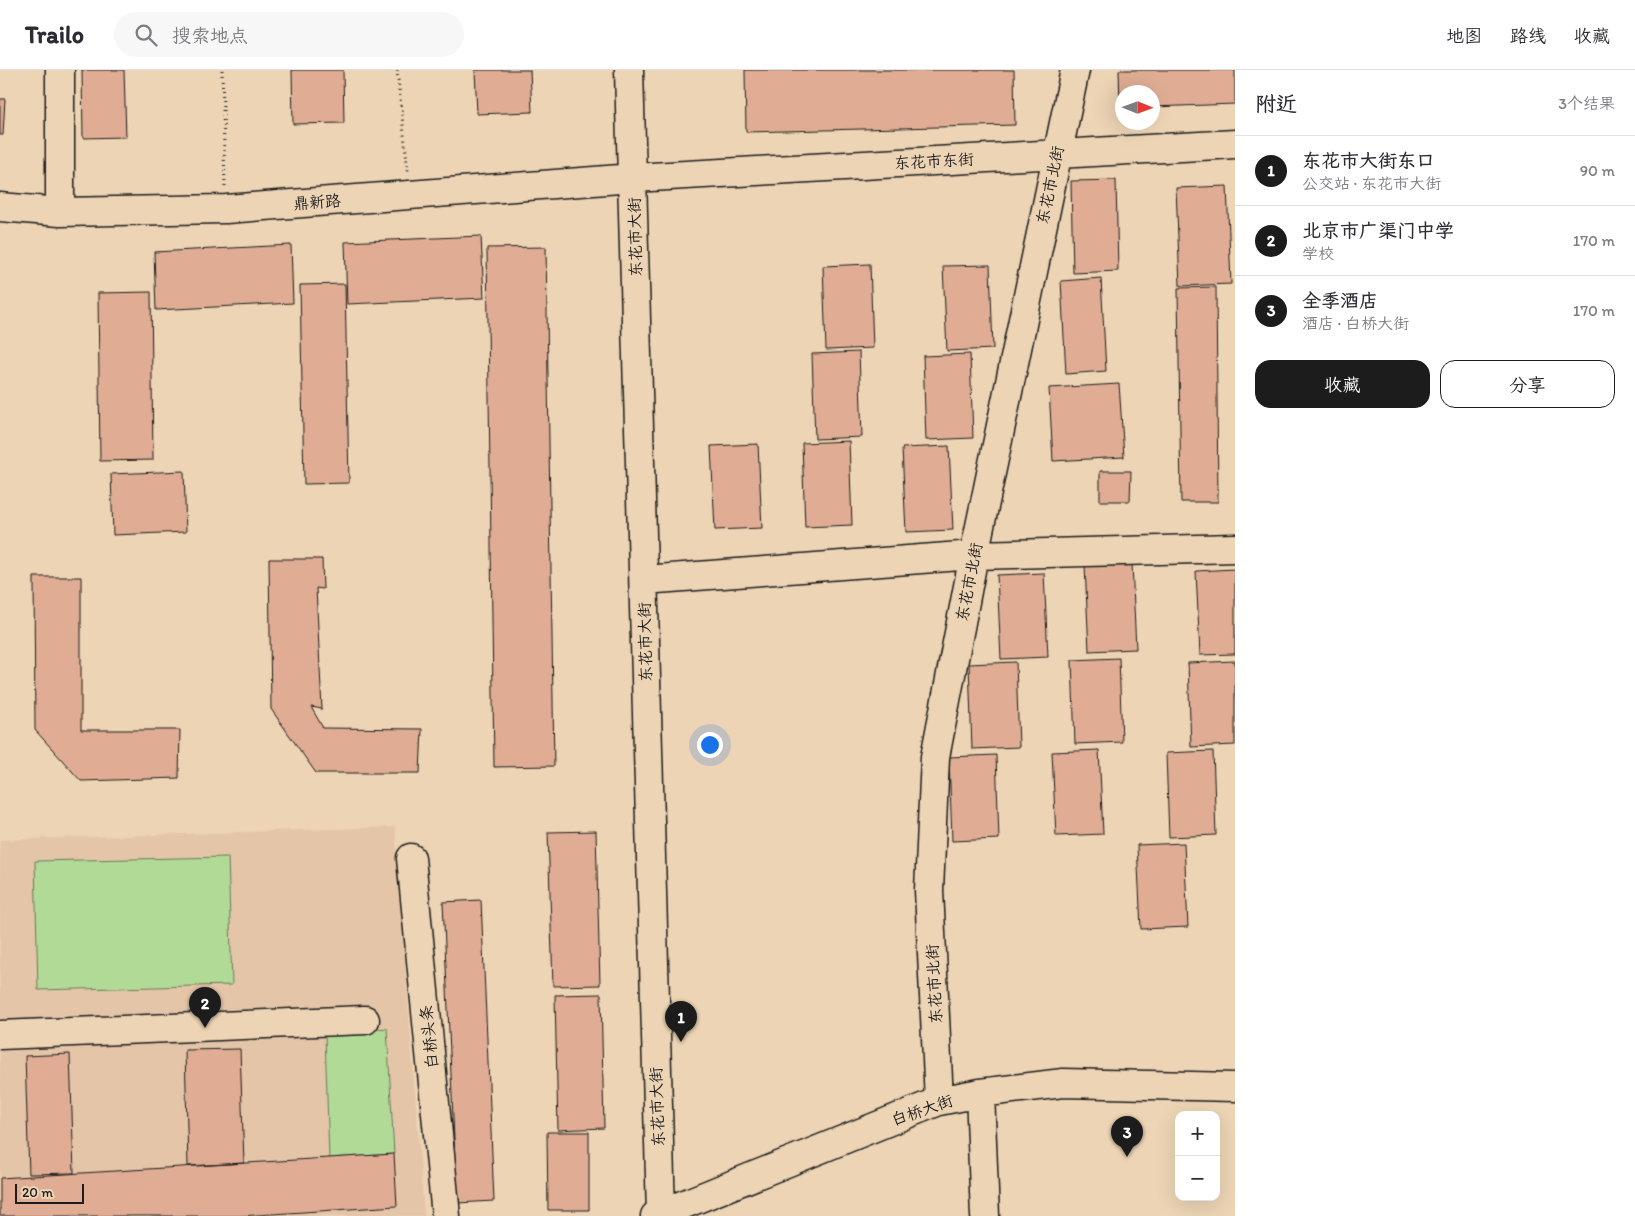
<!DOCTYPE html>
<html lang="zh">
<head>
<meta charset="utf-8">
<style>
	:root { --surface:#fff; --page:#f7f7f7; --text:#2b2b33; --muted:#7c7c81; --line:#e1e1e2; --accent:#1c1c1c }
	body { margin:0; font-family:Itim,"LXGW WenKai TC",sans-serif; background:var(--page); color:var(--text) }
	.controls { position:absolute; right:15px; bottom:15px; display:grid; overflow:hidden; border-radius:10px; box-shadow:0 5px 20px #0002 }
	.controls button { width:45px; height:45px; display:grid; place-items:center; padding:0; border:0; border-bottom:1px solid var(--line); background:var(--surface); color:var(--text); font:25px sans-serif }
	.compass { position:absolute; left:1115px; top:15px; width:45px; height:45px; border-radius:50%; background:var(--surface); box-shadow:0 5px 20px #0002; rotate:91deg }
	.scale { position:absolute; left:15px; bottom:12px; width:69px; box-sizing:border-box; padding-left:5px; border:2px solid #1c1c1c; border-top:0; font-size:14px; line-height:18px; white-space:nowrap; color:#1c1c1c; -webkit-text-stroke:4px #ecd4b4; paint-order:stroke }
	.you { position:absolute; left:709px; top:674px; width:18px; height:18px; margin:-12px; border:4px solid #fff; border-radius:50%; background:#1a73e8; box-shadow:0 0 0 8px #1a73e833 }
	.badge { display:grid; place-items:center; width:32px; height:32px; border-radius:50%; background:var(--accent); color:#fff; font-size:16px; font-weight:700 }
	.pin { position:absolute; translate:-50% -41px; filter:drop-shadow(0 1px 2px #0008) }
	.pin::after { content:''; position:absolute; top:26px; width:18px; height:15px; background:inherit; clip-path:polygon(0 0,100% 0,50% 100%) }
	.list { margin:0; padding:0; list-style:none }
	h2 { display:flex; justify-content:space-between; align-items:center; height:65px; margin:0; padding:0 20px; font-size:21px }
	h2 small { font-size:16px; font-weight:400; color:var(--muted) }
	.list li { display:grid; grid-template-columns:32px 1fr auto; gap:15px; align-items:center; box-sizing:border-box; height:70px; padding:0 20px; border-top:1px solid var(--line) }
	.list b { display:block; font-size:19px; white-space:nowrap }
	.list p { margin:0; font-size:16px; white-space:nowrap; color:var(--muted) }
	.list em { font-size:16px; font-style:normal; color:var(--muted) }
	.actions { display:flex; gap:10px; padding:15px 20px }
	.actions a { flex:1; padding:11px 0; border:1px solid var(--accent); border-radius:15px; text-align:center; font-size:18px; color:var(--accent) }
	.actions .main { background:var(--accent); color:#fff }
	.icon { flex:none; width:28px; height:28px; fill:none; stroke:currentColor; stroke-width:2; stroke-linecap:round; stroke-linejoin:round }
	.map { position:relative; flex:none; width:1235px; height:1146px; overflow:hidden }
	header { display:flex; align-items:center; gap:30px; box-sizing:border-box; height:70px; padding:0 25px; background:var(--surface); border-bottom:1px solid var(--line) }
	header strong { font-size:24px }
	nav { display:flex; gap:28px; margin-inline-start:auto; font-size:18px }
	.search { width:350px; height:45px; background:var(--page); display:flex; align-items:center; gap:12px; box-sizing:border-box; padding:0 18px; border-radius:28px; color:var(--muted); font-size:19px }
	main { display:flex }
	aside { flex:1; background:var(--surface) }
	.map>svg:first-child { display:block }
</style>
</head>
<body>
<header>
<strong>Trailo</strong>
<div class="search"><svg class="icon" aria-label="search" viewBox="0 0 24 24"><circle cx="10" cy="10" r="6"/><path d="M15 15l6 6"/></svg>搜索地点</div>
<nav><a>地图</a><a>路线</a><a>收藏</a></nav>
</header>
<main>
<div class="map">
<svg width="1235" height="1146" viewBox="0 0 1235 1146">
	<rect width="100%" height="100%" fill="#ecd4b4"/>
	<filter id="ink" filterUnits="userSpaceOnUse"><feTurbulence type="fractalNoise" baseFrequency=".02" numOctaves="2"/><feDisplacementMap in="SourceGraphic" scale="10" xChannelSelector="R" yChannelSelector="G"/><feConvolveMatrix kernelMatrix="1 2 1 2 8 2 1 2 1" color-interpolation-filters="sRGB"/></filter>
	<g filter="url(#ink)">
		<path fill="#e4c5a7" d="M395 757 424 1146H0V770Z"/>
		<path fill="#b2da97" stroke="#677b5a" d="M228 787 232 915 38 920 35 791Z
			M387 958 394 1084 329 1088 325 965Z"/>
		<path fill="#e0ad94" stroke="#1c1c1c" d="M82 0H124L126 67 83 68Z
			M292 0H343L344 53 293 54Z
			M475 0H530L532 42 477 44Z
			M745 0H1014L1015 55 746 62Z
			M1119 0H1235V34L1152 37V22H1122V38H1120Z
			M0 29H5L3 65H0Z
			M1116 110 1118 201 1073 203 1071 111Z
			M1227 116 1231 214 1180 216 1176 118Z
			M481 166 484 228 347 234 345 172Z
			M291 175 293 233 156 240 154 182Z
			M546 177 554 696 494 697 487 178Z
			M870 194 873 278 826 280 823 196Z
			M990 195 993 279 947 281 943 196Z
			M1101 208 1106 301 1066 304 1061 211Z
			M345 214 349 413 304 414 300 215Z
			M1216 217 1218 432H1181L1178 218Z
			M151 222 153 390 100 391 98 223Z
			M859 282 862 367 815 369 812 284Z
			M970 284 973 368 926 370 923 286Z
			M1119 314 1124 387 1053 391 1049 318Z
			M849 371 852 455 805 457 802 373Z
			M758 374 762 458 715 460 711 376Z
			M949 376 953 460 906 462 902 378Z
			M184 401 186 462 113 465 111 404Z
			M1100 401H1131L1130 431H1100Z
			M269 489H322L323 519 316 518 322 639 311 637 323 658 422 659 420 703H316L271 639Z
			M1132 494 1136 579 1089 581 1085 496Z
			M1235 499V584L1200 585 1196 501Z
			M1044 503 1048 587 1001 589 997 505Z
			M34 507H81V660H180L179 708 81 711 35 660Z
			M1119 588 1122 672 1075 674 1072 590Z
			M1235 591V675L1191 677 1188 593Z
			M1016 592 1019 677 972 679 969 594Z
			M1099 680 1103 764 1056 766 1052 682Z
			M1213 681 1216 765 1169 767 1166 683Z
			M996 685 999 769 952 771 949 687Z
			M596 761 600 915 553 916 548 762Z
			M1184 773 1188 857 1141 859 1137 775Z
			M481 830 494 1131 457 1133 443 832Z
			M601 924 604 1058 558 1060 555 925Z
			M240 979 244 1093 188 1096 185 980Z
			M70 984 74 1103 29 1104 25 986Z
			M547 1062H589V1140H548Z
			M394 1084 397 1136 241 1146H0V1108Z"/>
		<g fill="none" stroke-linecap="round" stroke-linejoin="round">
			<g stroke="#1c1c1c" stroke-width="31">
				<path id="minor" d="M629 0 661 1144
					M0 137 60 142 226 139 633 108 1235 74
					M60 142V0
					M644 510 974 485 1235 478
					M411 788 446 1146
					M0 965 365 950
					M980 1023 985 1146
					M939 1031 929 820 935 687 974 485 1075 0
					M655 1146 939 1031 980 1023 1063 1013 1235 1017"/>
			</g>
			<path stroke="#1c1c1c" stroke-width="3" stroke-dasharray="1 4" stroke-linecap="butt" d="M222 0 225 116
				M397 0 408 101"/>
			<use href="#minor" stroke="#ecd4b4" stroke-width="28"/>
		</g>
	</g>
	<g text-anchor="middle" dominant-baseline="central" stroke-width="4.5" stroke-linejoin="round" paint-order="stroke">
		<g font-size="16" fill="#1c1c1c" stroke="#ecd4b4">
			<text transform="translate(934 91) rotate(-3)">东花市东街</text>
			<text transform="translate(1050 115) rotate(-78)">东花市北街</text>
			<text transform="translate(317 132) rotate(-4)">鼎新路</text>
			<text transform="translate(635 167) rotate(-91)">东花市大街</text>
			<text transform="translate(969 512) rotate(-79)">东花市北街</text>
			<text transform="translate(645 572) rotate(-91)">东花市大街</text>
			<text transform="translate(934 914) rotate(-93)">东花市北街</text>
			<text transform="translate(429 967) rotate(-96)">白桥头条</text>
			<text transform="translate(657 1037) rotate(-92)">东花市大街</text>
			<text transform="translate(922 1040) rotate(-19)">白桥大街</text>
		</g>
	</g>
</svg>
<div class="controls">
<button>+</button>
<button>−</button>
</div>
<svg class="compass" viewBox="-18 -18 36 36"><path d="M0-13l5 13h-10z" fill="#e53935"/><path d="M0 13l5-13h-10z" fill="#7c7c81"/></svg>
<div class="scale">20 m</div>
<div class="you"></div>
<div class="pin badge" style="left:681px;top:972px">1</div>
<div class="pin badge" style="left:205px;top:958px">2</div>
<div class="pin badge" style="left:1127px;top:1087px">3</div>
</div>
<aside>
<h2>附近<small>3个结果</small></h2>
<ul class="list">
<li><span class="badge">1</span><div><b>东花市大街东口</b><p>公交站 · 东花市大街</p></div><em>90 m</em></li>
<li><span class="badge">2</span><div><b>北京市广渠门中学</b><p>学校</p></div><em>170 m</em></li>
<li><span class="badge">3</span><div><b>全季酒店</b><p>酒店 · 白桥大街</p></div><em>170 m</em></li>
</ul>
<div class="actions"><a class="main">收藏</a><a>分享</a></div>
</aside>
</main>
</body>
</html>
